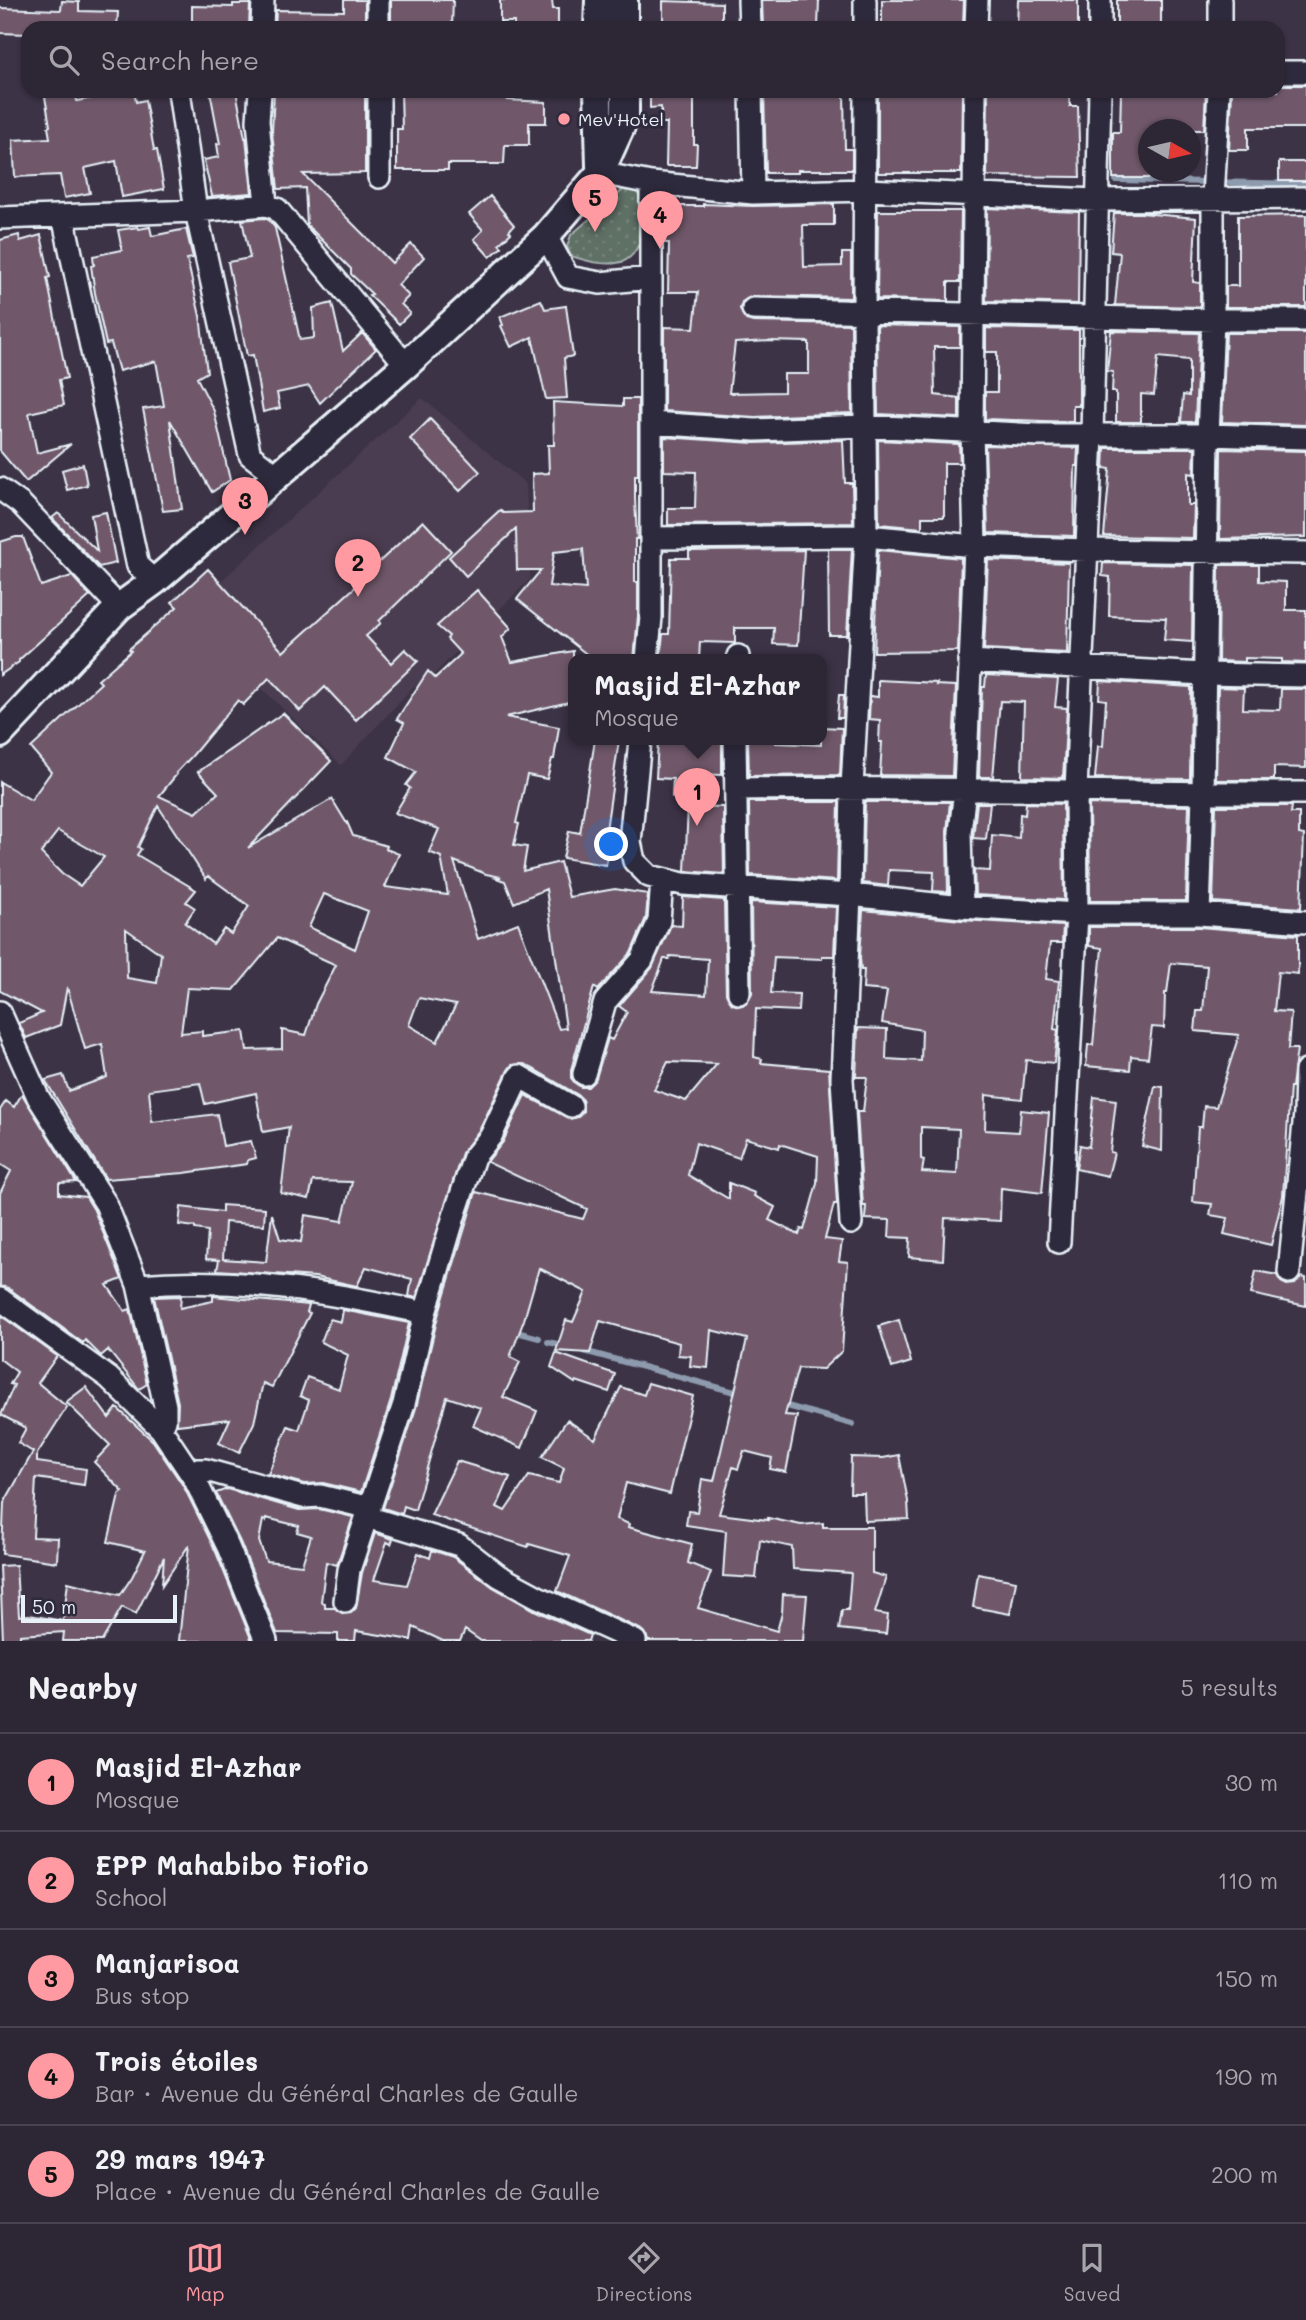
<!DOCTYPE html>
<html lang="en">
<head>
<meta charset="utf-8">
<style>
	:root { --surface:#2d2634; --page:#393240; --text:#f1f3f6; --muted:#a7a5ac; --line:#48434f; --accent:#ff9aa2 }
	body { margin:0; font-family:Mali,sans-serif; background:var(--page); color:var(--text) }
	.compass { position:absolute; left:1138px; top:119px; width:63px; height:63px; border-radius:50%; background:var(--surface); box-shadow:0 2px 5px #0004; rotate:98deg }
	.scale { position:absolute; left:21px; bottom:18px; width:156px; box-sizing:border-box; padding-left:7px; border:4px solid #e8f1f8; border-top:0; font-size:19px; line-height:24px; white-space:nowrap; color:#e8f1f8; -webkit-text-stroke:5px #2f2a3d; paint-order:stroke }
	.you { position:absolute; left:612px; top:845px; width:24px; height:24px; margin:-18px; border:5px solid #fff; border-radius:50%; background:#1a73e8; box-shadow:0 0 0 10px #1a73e833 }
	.badge { display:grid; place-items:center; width:46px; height:46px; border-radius:50%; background:var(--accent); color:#111; font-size:23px; font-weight:700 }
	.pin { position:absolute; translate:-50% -58px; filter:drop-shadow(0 2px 4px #0008) }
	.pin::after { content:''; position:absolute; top:37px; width:24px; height:21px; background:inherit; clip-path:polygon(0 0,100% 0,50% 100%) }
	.popup { position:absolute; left:568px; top:654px; width:259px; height:91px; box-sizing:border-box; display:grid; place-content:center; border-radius:14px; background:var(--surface); filter:drop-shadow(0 2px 5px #0005); font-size:23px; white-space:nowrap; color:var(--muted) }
	.popup b { font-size:26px; color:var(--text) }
	.popup::after { content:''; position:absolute; left:50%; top:100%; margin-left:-14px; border:14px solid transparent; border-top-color:var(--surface) }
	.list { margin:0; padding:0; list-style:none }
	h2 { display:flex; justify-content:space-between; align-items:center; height:91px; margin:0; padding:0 28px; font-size:30px }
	h2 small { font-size:23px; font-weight:400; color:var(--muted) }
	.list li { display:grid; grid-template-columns:46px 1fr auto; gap:21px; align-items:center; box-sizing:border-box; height:98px; padding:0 28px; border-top:2px solid var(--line) }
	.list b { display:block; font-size:26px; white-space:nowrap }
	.list p { margin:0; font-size:23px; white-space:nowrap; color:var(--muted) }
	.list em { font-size:23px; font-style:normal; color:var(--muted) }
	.icon { flex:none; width:38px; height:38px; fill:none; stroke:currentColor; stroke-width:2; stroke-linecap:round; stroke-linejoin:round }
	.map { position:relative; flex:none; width:1306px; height:1641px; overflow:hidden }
	.search { position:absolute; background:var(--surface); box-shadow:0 2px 5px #0004; left:21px; right:21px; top:21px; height:77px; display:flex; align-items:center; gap:18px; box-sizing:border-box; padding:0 24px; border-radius:21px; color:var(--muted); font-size:26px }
	.sheet { height:581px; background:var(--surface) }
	nav { display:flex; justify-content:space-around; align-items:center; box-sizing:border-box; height:98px; border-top:2px solid var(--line); background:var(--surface); font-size:19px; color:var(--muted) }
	nav a { display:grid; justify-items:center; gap:4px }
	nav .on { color:var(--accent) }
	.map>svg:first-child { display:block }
</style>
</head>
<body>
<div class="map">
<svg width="1306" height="1641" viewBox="0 0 1306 1641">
	<defs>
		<pattern id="green-dots" width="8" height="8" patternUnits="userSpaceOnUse" patternTransform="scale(1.75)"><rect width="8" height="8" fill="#5f6f65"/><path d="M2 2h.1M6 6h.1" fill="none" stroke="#76847c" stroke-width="1.8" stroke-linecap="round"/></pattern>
	</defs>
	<rect width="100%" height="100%" fill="#3c3346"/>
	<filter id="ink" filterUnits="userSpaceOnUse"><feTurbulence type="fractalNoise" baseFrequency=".0143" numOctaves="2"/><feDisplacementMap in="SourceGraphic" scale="14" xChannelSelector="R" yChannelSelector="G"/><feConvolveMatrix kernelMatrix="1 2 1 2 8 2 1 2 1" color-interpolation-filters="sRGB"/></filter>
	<g filter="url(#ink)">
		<path fill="#4c3e51" d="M422 398 526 484 530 579 431 677 413 687 341 765 185 614Z"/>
		<path fill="url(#green-dots)" stroke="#a4b0ae" stroke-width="2" d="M630 188C653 196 646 249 626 260 610 268 587 261 571 256L567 247 571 235 624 189Z"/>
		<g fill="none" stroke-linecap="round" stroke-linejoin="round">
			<path stroke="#8e9bae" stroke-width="6" d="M1116 180 1306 184
				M513 1331 539 1338
				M548 1342 566 1346
				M584 1351 742 1394
				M780 1404 852 1424"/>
		</g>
		<path fill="#70596b" stroke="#e8f1f8" stroke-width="2" fill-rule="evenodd" d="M344 0H365V28H275L276 10 344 11Z
			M391 0H453L452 28H391Z
			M500 0H552L553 9H558V28H514V22H500Z
			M762 0H819L818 27 763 28Z
			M882 0H964L963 26 882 28Z
			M1018 0H1078V28H1017Z
			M1117 0H1161V28H1117Z
			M62 1 79 2V11L118 12 117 28H28V34L0 33V8L61 10Z
			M663 1 722 3V27H674V22H663Z
			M233 4H250L249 27 192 26V6L233 7Z
			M1278 85H1306V128H1248V150H1229L1232 91H1278Z
			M44 91H75L77 101 118 93 117 91H134L136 102 145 100 154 150H157L164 189 122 197 116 161 85 168 90 193 64 198 60 175 15 177 13 140 50 138 48 127 50 126Z
			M210 91H236L245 138H246L252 193 212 196 204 160 219 157 217 144H220Z
			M274 91H365V173L303 174 392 263 411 244 424 257 398 285 409 296 401 304 410 313 399 324 369 295 372 294 351 274V269L307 225 305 188 278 189 272 132Z
			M401 91H507V100L546 102V123H529V145H505L504 164H448V170H397V129H402Z
			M650 91H694V144H697L696 166H666L667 123H661V107L650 108Z
			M764 91H844L845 149H852V170H798V173H766Z
			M878 91H962L961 173H878Z
			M988 91H1070V106H1078L1080 177 987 176Z
			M1121 91H1206L1204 130H1149V178H1113V132H1120Z
			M1279 162H1306V181H1279Z
			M490 196 514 225 509 231 511 233 499 244 502 247 490 257 474 239 483 230 469 214Z
			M703 204 753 206 834 204V225H803L804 267 842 266V253H851V298L753 296 742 302 740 309 746 320 753 322 851 324 852 413 755 417 664 411V327L694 328 698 292H668L669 243H665V206H703ZM769 341 809 342V374H784V392L729 393 735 343Z
			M987 208 1079 212 1078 304 986 301Z
			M878 211H961L960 282H948V301L877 299Z
			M1114 213H1141L1196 218 1193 282 1200 283V307L1115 305 1120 253 1111 252Z
			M1306 215V307H1226V286H1238V216Z
			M264 218 269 220 275 228 300 340 314 338 313 308 332 303 343 351 362 333 376 349 320 403 309 386 277 393 280 408 263 412 253 355 247 356 228 262 250 258 242 220Z
			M138 227 139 229 150 227 152 236 186 229 193 258 187 259 200 316 207 372 197 378 214 411 230 480 212 492 170 420 182 509 163 511 143 409 164 406 156 361 119 371 111 343 106 344 95 293 91 266 94 265 93 256 122 250 118 230Z
			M19 235 20 241 41 235 50 277 47 278 67 378 59 380 64 405 29 413 37 453 71 444 26 482 0 451V240Z
			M541 300 545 309 566 306 573 356 564 358 567 398 546 399 532 337 511 347 501 326 503 325 500 317Z
			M877 325 960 327V347H934L935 395 959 398V418L878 414Z
			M986 328 1079 330V406H1073V422L985 419V392H997V352H986Z
			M1111 331 1199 333 1195 422H1181L1183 395 1189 396V360L1158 357 1154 395 1141 394V422H1116V392H1112L1113 372 1107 371Z
			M1226 333H1306V425L1222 422Z
			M623 399H638V475H635V498L637 539H635V582H638V616L634 660H594L517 599 541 570H517L516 529 466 576 449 557 500 510 503 513 533 512 532 474 549 473 548 445H554L553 402 623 406ZM583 549 586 589 549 586 554 552Z
			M430 419 480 472 460 491 410 439Z
			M664 437 754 443 843 440 845 483H852L853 523 668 525V508H695L696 472 664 471Z
			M878 440 959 444 960 463H944V517H922V528L879 524Z
			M985 445 1078 448 1077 466H1075L1074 536 988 533Z
			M1105 448H1195L1194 474 1188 473V505H1194L1193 538 1104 536 1110 469 1104 468Z
			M1221 449 1306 451V537L1220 539Z
			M83 464 87 485 67 490 62 470Z
			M106 512 116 563 99 567 52 518 58 513 97 551 91 515Z
			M423 521 451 551 379 621 381 623 366 636 391 663 405 649 418 661 356 720 325 687 300 711 269 678 243 705 238 700 192 756 176 773 177 774 159 796 196 813 218 793 198 772 283 713 331 761 248 848 332 799 346 822H347L353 836 387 846 386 849 399 854 385 887 448 895 441 857 429 852 439 829 395 813 410 788 406 785 416 772 388 757 404 723 397 719 428 671 435 678 461 654 447 639 449 636 437 626 477 590 511 628 502 637 512 662 573 651V701L506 717 559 727 554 759H552L547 779 527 775 516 823 519 824 514 845 527 847 523 871 560 862 569 897 615 889 648 894 646 918 631 953 598 990 594 987 571 1070V1078L575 1083 581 1087H588L596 1078 608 1038 612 1040 627 1012 619 1006 652 968 671 925 682 926 683 897 724 900 726 994 732 1004 739 1006 746 1004 752 993 751 902 836 907 834 956H822V959L774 957 771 993 799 994 798 1011 756 1009 754 1057 762 1059 761 1063 829 1069 837 1204H834L825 1239 842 1241 839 1261 848 1262 842 1351 823 1369 798 1368 785 1415 797 1416 786 1472 770 1469 772 1458 744 1451 738 1469 733 1467 719 1514 768 1520V1518L801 1525 823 1523V1527H872V1573L886 1577 875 1613 888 1615 886 1634 839 1629 842 1610H848L851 1573 793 1569 792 1547 760 1540 756 1578 723 1576 726 1531 686 1525 688 1511 697 1512 702 1479 714 1481 747 1339 711 1330 708 1368 690 1366 691 1356 678 1355 679 1343 600 1321 590 1353 556 1351 566 1320 573 1322 586 1292 539 1268 524 1320 510 1357 520 1362 503 1397 537 1411 522 1448 473 1426 481 1408 447 1397 415 1510 404 1506 402 1514 383 1508 416 1408 438 1316 476 1192 583 1219 587 1209 487 1162 503 1142 525 1095 570 1119 578 1117 583 1112V1100L578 1095 525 1064 512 1065 508 1070 480 1129 462 1153 416 1298 409 1296 412 1279 366 1267 357 1286 315 1277 217 1270 219 1260 206 1259 208 1231 195 1229V1227L179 1225 181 1207 222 1212V1205L265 1208 264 1225 225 1222 223 1259 266 1262 272 1214 280 1239 301 1242 305 1215 342 1221 352 1182 313 1181 309 1199 281 1193 289 1127 263 1132 256 1093 205 1104 200 1083 149 1090 152 1122 217 1114 223 1146 251 1141 256 1158 248 1160 247 1164 184 1173 106 1179 45 1080 63 1075 69 1091 107 1077 102 1044 85 1049 67 987 60 1025 26 1038 19 1023 42 1013 0 991V782L31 800 51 772 31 748 101 683 98 680 131 651 129 649 177 607 172 602 208 569 283 652 363 580 362 578ZM158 806 206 879 208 876 249 906 231 934 224 929 213 944 185 923 195 908 186 902 196 890 137 855 141 849 138 847ZM58 831 104 857 80 886 62 874 41 853ZM454 861 486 874 501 877 496 878 505 881 514 903 546 889 566 1028 559 1029 518 923 478 939ZM324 894 368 911 355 949 309 927ZM126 929 161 954 157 983 127 978ZM277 938 336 965 316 1004 306 1035 282 1030V1049L247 1050 244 1031 202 1036V1031L181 1033 187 988 234 990ZM670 956 708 959 706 995 652 991 664 959H669ZM419 998 456 1005 437 1042 409 1025ZM668 1062 717 1064 686 1101 654 1090ZM746 1138 779 1148 780 1144 818 1156 817 1183 804 1230 801 1229 799 1235 769 1220 775 1207 754 1196 755 1193 729 1183V1199L688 1175 696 1143 739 1158Z
			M16 537H23L41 586 72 576 90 596 19 660V662L0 675V542Z
			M828 549H852L847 635H829Z
			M804 550 798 645 773 644 774 628H735V643L700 642 699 660H660L663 634H669L671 558H689V551Z
			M878 550 961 558 958 651 874 652Z
			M988 560 1069 563 1067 653 984 649Z
			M1103 563 1193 565 1192 642 1164 640 1166 618 1109 616 1110 577 1102 576Z
			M1219 565H1259V581L1286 582V610H1306V663L1282 662V659L1245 658V662L1218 661Z
			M986 675 1058 679 1055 707 1067 708 1063 778 1022 777 1024 702 1000 701 993 777H979L982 687H985Z
			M878 680 937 683 936 685 956 686 952 776 880 775 882 742H879L880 720 869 719 870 696 878 697Z
			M1100 681 1191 687 1190 779 1095 778 1098 746H1103L1106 700 1099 699Z
			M1218 687 1244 688 1243 709 1280 710 1281 689H1306V768L1274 767V780H1216Z
			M839 695H844L843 718H837Z
			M821 727 842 728 840 775 749 776 748 740H776V743L821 745Z
			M595 740H619L605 837 610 838 606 865 563 858 569 831 580 833Z
			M658 740H722V775L696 774 695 800 672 797 673 779 656 778Z
			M749 802H839L837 881 750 875Z
			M865 802H950L947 832 948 892 933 891 934 872 889 870 888 886 863 883Z
			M977 803H990L986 839 973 838Z
			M1026 803 1063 804 1064 900 975 895 974 870 990 871 992 835 1019 838 1020 814 1025 815Z
			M1089 804 1189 806 1186 901H1090Z
			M688 806 723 807 724 874 685 871Z
			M1216 806H1292L1291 813H1299V834L1304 835 1301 908 1213 902Z
			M863 910 961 920 1063 926 1062 943H1050L1046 979 1059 981 1054 1029 1058 1030 1054 1063 1026 1060 1022 1099 986 1095 985 1130 1019 1132 1021 1110 1049 1113 1042 1193 1001 1188 1000 1221 945 1218 943 1260 909 1257 910 1238 889 1237 890 1220 865 1219 866 1206H863L857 1112H863L867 1077H856L858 1028 887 1029 886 1059 921 1061 922 1030 882 1023 887 991 863 989 864 970H861L860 957ZM921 1127 959 1129 957 1174 922 1172 924 1160 921 1159Z
			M1089 927H1199L1298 935V974L1278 972 1274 1011 1291 1012 1288 1049H1297L1292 1087H1290L1283 1196 1271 1245 1224 1234 1228 1218 1210 1215 1212 1204 1193 1202 1198 1127H1202L1204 1106 1216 1107 1239 1035 1195 1031 1197 1011H1203L1207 966 1171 963 1167 993H1165L1164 1028 1152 1027 1148 1058 1131 1056 1130 1070 1086 1066 1088 1045H1093L1102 948 1089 946Z
			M1155 1086 1163 1087 1162 1151 1142 1146Z
			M22 1094 76 1182 59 1183V1194L86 1197 94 1210 122 1279 107 1285 125 1311 130 1309 147 1384 139 1389 108 1350 101 1356 85 1340 83 1343 8 1288 0 1286V1193L11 1171 0 1164V1110L6 1101 14 1107Z
			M1094 1097 1116 1100 1110 1152 1114 1153 1108 1176 1076 1169 1080 1145 1089 1147Z
			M1256 1271 1277 1275 1281 1282 1287 1285 1295 1284 1301 1277 1306 1278V1306L1251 1294Z
			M181 1296 180 1308 213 1301V1296L309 1305 307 1312 310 1313 272 1387 263 1383 254 1423 239 1453 219 1443 230 1419 177 1425 178 1403 154 1297Z
			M343 1310 409 1323 391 1400 361 1492 323 1483 304 1484 268 1474 288 1426 299 1430 309 1400 300 1396 307 1377 339 1389 348 1355 321 1342 330 1319 341 1322Z
			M0 1315 57 1356 38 1383 67 1407 37 1454V1462L86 1469 84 1485 36 1478 33 1537 58 1538 57 1562 2 1554 4 1503 33 1452 18 1443 26 1428 1 1415 14 1385 10 1384 17 1372 0 1359Z
			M899 1320 911 1362 892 1368 879 1326Z
			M556 1353 615 1374 609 1392 576 1381 575 1383 551 1367Z
			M648 1383 693 1396 670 1494 626 1483 617 1519 629 1524 628 1527 692 1544 688 1563 711 1572 698 1608 777 1631 782 1613 783 1594 807 1595 803 1641H648L646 1634 640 1629 557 1591 570 1556 529 1544 528 1547 431 1515 457 1461 510 1477 497 1507 505 1511 529 1476 559 1483 564 1468 542 1457 567 1420 595 1439 621 1387 644 1395Z
			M86 1387 109 1418 117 1408 153 1441 184 1487 216 1552 252 1641H179L189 1545 162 1585 164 1557 136 1614 122 1607 102 1641H63L64 1632 20 1635V1641H3L0 1566 16 1565 19 1616 29 1615 63 1621 68 1582 120 1595 132 1577 145 1551 108 1542 119 1495 123 1492 94 1462 110 1445 66 1402Z
			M899 1455 908 1501 909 1519 865 1521 864 1493H850L851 1457 883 1458Z
			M227 1489 299 1510 319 1509 353 1517 337 1565 326 1562 321 1602 325 1603V1608H335L344 1614 351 1613 356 1608 362 1573 375 1533 393 1539 391 1544 387 1542 374 1580 407 1585 418 1553 430 1558 432 1550 453 1557 493 1587 532 1609 590 1635 588 1641H481L465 1630 460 1641H443L413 1627 411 1640 356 1631 355 1641H338V1634L277 1633 240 1542 216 1493ZM266 1518 299 1526 297 1532 311 1536 302 1565 266 1561 259 1541 263 1520 266 1521Z
			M978 1574 1016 1581 1010 1614 973 1607Z"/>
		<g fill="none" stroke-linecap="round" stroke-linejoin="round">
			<g stroke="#e8f1f8" stroke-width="26">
				<path id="minor" d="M378 0V28
					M749 0 750 28
					M865 0V28
					M1100 0V28
					M262 28 263 0
					M976 28 977 0
					M1220 28V0
					M1278 72H1306
					M179 91 196 211 250 455 276 475
					M260 91 258 121 266 205
					M379 91V177
					M751 91 753 193
					M600 173 651 183 753 193 866 190 1096 200 1306 198
					M63 216 138 566 155 581
					M0 218 196 211 266 205 277 209 406 365
					M546 236 568 277 600 283 650 278
					M753 309 1213 320H1306
					M652 423 755 430 864 426 1039 435H1208L1306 438
					M0 489 21 504 119 607
					M652 538 866 536 975 546 1086 550 1306 553
					M647 660 651 617V183
					M737 660 738 656
					M969 661 1204 674 1306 676
					M640 740 630 842 634 861 649 876 683 884 850 895 962 907 1077 914H1199L1306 922
					M735 740 739 993
					M736 789C926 786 1116 794 1306 793
					M962 907 960 832 965 790 975 546 972 432 975 91
					M1199 914 1203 794 1208 435 1213 320V198L1219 91
					M0 1012 38 1097 106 1204 138 1285 165 1406V1420L161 1429
					M584 1074 605 1002 642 960 659 921 662 880
					M851 1223 842 1079 850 895 852 787 866 536 864 313 865 91
					M1059 1242 1077 914 1076 790 1092 435 1100 91
					M1289 1272 1305 1113 1306 1071
					M138 1285C235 1276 330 1292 425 1313
					M0 1299 109 1378 161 1429 195 1480 228 1547 266 1641
					M190 1470H206L303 1497 320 1496 370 1508
					M367 1517 459 1545 499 1576 538 1597 635 1641
					M345 1601 349 1570 404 1404 425 1313 455 1213 474 1157 491 1136 519 1076 571 1106"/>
			</g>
			<g stroke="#e8f1f8" stroke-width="32">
				<path id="major" d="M624 0V28
					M598 28 599 0
					M598 91 600 166
					M0 734 119 607 155 581 406 365 546 236 600 173 625 118V91"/>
			</g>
			<use href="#minor" stroke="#2f2a3d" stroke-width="21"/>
			<use href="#major" stroke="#2f2a3d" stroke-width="26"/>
		</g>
	</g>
	<circle fill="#ff9aa2" stroke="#2f2a3d" stroke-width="2.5" cx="564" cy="119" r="7"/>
	<g text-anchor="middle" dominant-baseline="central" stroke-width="6" stroke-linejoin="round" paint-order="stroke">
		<g font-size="18" fill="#e8f1f8" stroke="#2f2a3d" text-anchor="start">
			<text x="578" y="119">Mev'Hotel</text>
		</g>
	</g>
</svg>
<svg class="compass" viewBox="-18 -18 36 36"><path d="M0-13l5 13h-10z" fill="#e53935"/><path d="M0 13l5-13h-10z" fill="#a7a5ac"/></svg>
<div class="scale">50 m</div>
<div class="you"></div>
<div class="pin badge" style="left:697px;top:826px">1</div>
<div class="popup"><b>Masjid El-Azhar</b>Mosque</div>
<div class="pin badge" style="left:358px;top:597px">2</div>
<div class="pin badge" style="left:245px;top:535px">3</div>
<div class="pin badge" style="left:660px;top:249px">4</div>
<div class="pin badge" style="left:595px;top:232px">5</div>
<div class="search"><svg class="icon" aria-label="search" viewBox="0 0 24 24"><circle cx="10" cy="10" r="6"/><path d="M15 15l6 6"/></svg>Search here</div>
</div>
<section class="sheet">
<h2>Nearby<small>5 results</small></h2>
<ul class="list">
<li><span class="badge">1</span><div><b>Masjid El-Azhar</b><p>Mosque</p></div><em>30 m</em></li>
<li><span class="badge">2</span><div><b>EPP Mahabibo Fiofio</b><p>School</p></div><em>110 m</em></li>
<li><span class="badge">3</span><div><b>Manjarisoa</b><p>Bus stop</p></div><em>150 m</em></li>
<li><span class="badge">4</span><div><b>Trois étoiles</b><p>Bar · Avenue du Général Charles de Gaulle</p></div><em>190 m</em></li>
<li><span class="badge">5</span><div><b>29 mars 1947</b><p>Place · Avenue du Général Charles de Gaulle</p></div><em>200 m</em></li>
</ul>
</section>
<nav>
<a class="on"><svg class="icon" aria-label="map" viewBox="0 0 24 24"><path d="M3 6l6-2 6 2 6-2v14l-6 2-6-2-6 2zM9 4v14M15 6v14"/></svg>Map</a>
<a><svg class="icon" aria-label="directions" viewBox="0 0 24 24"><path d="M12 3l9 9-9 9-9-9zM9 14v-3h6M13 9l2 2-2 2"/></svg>Directions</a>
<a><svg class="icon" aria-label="saved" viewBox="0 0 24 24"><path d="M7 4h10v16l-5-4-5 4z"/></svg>Saved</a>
</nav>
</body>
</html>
